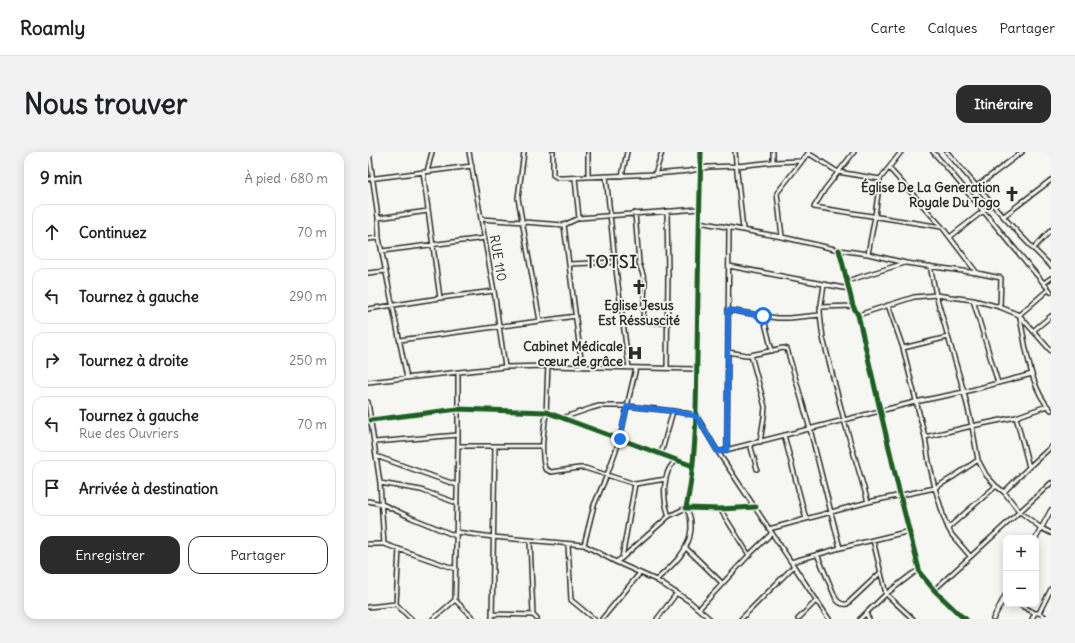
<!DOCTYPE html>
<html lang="fr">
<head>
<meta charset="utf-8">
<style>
	:root { --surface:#fff; --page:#f2f2f2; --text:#202124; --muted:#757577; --line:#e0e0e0; --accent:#2b2b2b }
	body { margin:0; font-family:Delius,sans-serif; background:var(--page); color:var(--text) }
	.controls { position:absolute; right:12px; bottom:12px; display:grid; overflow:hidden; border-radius:8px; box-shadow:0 2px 10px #0003 }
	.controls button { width:36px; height:36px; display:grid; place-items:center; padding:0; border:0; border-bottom:1px solid var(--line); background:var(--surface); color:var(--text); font:20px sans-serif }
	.stop { position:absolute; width:12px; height:12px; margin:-9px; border:3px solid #1a73e8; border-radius:50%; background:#fff }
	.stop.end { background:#1a73e8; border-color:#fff; box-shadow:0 1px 4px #0008 }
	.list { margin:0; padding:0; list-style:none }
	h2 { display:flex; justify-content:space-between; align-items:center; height:52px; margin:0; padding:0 16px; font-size:17px }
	h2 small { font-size:13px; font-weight:400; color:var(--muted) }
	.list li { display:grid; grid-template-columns:26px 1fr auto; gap:12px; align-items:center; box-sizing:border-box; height:56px; margin:0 8px 8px; padding:0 8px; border:1px solid var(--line); border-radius:12px }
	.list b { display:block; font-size:15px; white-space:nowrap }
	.list p { margin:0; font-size:13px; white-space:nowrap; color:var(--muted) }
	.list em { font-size:13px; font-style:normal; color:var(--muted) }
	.actions { display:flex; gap:8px; padding:12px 16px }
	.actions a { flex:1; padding:9px 0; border:1px solid var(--accent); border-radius:12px; text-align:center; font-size:14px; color:var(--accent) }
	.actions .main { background:var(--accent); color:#fff }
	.icon { flex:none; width:22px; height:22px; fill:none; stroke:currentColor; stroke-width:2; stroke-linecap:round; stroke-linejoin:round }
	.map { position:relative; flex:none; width:683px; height:467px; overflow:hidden; border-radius:12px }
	header { display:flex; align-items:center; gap:24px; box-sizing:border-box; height:56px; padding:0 20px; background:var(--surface); border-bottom:1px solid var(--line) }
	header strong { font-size:19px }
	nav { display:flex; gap:22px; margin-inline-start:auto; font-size:14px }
	.intro { display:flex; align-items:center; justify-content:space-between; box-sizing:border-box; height:96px; padding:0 24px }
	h1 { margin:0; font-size:28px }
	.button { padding:10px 18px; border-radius:12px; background:var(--accent); color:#fff; font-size:14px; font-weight:700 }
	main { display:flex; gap:24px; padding:0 24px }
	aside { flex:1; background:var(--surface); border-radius:12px; box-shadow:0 2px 10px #0003 }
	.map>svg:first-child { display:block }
</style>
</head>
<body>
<header>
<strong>Roamly</strong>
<nav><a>Carte</a><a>Calques</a><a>Partager</a></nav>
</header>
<div class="intro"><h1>Nous trouver</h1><a class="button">Itinéraire</a></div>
<main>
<aside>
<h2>9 min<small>À pied · 680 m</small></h2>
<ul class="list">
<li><svg class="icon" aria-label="ahead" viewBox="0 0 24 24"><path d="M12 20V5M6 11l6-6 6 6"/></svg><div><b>Continuez</b></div><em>70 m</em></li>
<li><svg class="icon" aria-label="left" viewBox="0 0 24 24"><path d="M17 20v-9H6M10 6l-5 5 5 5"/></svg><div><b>Tournez à gauche</b></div><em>290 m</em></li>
<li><svg class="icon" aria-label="right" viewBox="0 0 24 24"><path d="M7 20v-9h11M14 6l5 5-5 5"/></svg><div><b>Tournez à droite</b></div><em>250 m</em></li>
<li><svg class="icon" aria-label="left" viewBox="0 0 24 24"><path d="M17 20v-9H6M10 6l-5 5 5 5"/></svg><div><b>Tournez à gauche</b><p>Rue des Ouvriers</p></div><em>70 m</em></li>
<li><svg class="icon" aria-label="arrive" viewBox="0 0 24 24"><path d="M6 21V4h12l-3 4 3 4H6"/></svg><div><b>Arrivée à destination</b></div></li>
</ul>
<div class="actions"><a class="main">Enregistrer</a><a>Partager</a></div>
</aside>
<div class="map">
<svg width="683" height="467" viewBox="0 0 683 467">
	<rect width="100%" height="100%" fill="#f6f6f2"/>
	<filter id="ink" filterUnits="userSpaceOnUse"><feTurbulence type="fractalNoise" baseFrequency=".025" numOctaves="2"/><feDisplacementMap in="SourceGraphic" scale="8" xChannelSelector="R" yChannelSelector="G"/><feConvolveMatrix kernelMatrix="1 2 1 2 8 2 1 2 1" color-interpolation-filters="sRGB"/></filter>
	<g filter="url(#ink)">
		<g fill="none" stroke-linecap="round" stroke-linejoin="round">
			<g stroke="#2b2b2b" stroke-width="6">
				<path id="minor" d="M1 0 10 66 11 86 39 226
					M101 0 126 139 137 215
					M156 0 150 46 172 169
					M185 0V23L190 26H196L287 22 321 19 340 15 369 14 405 10 433 9
					M220 0V25
					M333 0C331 68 330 135 329 203 328 254 329 306 318 356L352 357 388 355
					M367 0 375 78
					M405 0V10
					M486 0 457 37 446 55 574 75
					M565 0 581 18 683 140
					M579 0C613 39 646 79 683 114
					M440 1 470 20 512 27
					M521 16 574 75 609 121
					M55 20 72 146
					M59 20 64 0
					M287 22 294 0
					M238 24 247 110 261 216
					M254 24 259 0
					M207 26 211 66
					M0 27 104 14
					M609 34 654 0
					M299 59 300 122 299 216
					M267 61 271 111 277 129 275 170
					M636 64 683 28
					M10 66 60 59
					M113 67 196 73 211 66 331 57
					M331 70 414 85 471 98 500 102 538 111 609 121 633 126 632 155
					M196 73 214 215
					M414 85 409 41 441 0
					M582 85 624 52
					M0 87 11 86
					M665 97 683 78
					M471 98 474 109 485 154 490 163 532 343 552 421 566 438 592 463 598 467
					M14 99 117 86
					M500 102 507 64 512 27 533 0
					M201 112 247 110
					M361 114 481 137
					M562 114 568 143 596 240 604 274 610 308 618 323 628 334 636 340 651 359 673 376 683 381
					M0 121 17 119
					M479 129 537 111
					M676 131 683 126
					M456 133 452 159 453 171 455 186 476 268 500 350
					M605 148 630 231
					M520 153 535 196 557 285 561 310 567 336 576 366 580 376 584 383 602 404
					M452 155 485 154
					M0 157 72 146 126 139
					M360 158 409 166H421L452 163
					M395 163 404 199
					M490 163 546 145 568 143 605 148 632 155 651 163 683 199
					M651 163 681 137
					M652 166C658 194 662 237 683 258
					M255 169 300 171
					M665 179 683 164
					M32 188 208 164
					M535 196 580 185
					M360 200 378 203H383L415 196 419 197 442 277 472 396
					M383 203 397 255 396 265 392 290
					M180 214C179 230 179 245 178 261 176 280 172 298 177 317L183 320 211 316H217L267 332
					M90 220V289L87 448 106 467
					M0 230 137 215 180 214 328 217
					M0 250 12 331 16 392
					M648 265 661 315
					M194 266 224 256 231 254H259L305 259 328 263 350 300 461 467
					M3 268 90 257 178 260 325 314
					M416 283 438 367
					M557 285 604 274 648 265 679 254
					M7 290 90 283
					M382 292 389 317
					M90 294H174
					M359 298 361 76
					M350 300 547 250 596 240 664 222
					M293 302 305 259
					M8 304 89 333
					M12 331 53 338 89 351
					M636 340 661 315 683 295
					M0 349 14 352 44 366 88 384
					M352 357 381 403
					M301 364C295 348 293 319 309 308
					M580 376 628 334
					M401 377 500 350 567 336 585 325 610 308
					M88 380 125 385 216 393 248 410 288 428 321 449 342 467
					M505 388 518 442 545 467
					M162 389 165 463
					M0 392H16L88 417
					M200 392 203 448 226 467
					M216 393 226 353 239 323 252 287 259 254 268 216
					M318 396 354 431
					M449 402 468 447C471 451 474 453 479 452L512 421
					M254 406 267 332 298 327
					M248 410 254 406 301 364 318 356C323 364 323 369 323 377 321 400 304 414 288 428
					M423 410 472 396 542 379
					M566 438 683 331
					M28 452 31 397
					M650 452 667 461H671L681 467
					M0 455 28 452 43 467
					M331 457 381 403 404 381
					M671 461 683 437
					M124 462 165 463 169 467
					M498 462 501 467
					M65 467 87 448
					M124 467 127 294
					M234 467 272 421
					M289 467 309 441
					M373 467 426 414
					M430 467 449 448
					M492 467 518 442 544 422 551 418
					M664 467 667 461"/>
			</g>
			<g stroke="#2b2b2b" stroke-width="6">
				<path id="tertiary" d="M668 386 683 358
					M625 467 638 442"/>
			</g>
			<use href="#minor" stroke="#f6f6f2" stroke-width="3"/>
			<use href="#tertiary" stroke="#f6f6f2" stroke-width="3.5"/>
			<g stroke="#f6f6f2" stroke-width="8">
				<path id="cycleway" d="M333 0C331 68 330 135 329 203 328 254 329 306 318 356L352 357 388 355
					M471 98 474 109 485 154 490 163 532 343 552 421 566 438 592 463 598 467
					M3 268 90 257 178 260 325 314"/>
			</g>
			<use href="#cycleway" stroke="#1b5e20" stroke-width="5"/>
		</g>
	</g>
	<g fill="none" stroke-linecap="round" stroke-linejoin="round" filter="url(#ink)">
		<path stroke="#1a73e8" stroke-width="5" d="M252 287 259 254 305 259 328 264 350 300 359 298 360 158 395 164"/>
	</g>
	<defs>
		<g id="church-bare" transform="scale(1.2)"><path d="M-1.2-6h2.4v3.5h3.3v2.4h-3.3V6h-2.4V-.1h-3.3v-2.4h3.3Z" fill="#2b2b2b" stroke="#f6f6f2" stroke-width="2.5" paint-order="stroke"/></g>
		<g id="hospital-bare" transform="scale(1.2)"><path d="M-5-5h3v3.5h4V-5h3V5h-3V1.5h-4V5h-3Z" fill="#2b2b2b" stroke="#f6f6f2" stroke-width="2.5" paint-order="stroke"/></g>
	</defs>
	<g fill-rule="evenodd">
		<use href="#church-bare" x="644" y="42"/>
		<use href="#church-bare" x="271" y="135"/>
		<use href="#hospital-bare" x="267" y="201"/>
	</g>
	<g text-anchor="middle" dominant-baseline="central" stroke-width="3.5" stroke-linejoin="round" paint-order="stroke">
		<g font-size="13" font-weight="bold" fill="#2b2b2b" stroke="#f6f6f2" text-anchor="end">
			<text x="632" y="35">Église De La Generation<tspan x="632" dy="15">Royale Du Togo</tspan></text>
			<text x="271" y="153" text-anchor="middle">Eglise Jesus<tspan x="271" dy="15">Est Réssuscité</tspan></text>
			<text x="255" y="194">Cabinet Médicale<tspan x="255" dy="15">cœur de grâce</tspan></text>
		</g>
		<g font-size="13" fill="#2b2b2b" stroke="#f6f6f2">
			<text transform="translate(130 106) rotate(80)">RUE 110</text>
		</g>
		<g font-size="17" font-weight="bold" letter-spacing="1" fill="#2b2b2b" stroke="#f6f6f2">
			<text x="244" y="110">TOTSI</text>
		</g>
	</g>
</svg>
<div class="controls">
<button>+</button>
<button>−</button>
</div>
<div class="stop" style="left:395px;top:164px"></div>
<div class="stop end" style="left:252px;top:287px"></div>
</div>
</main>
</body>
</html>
